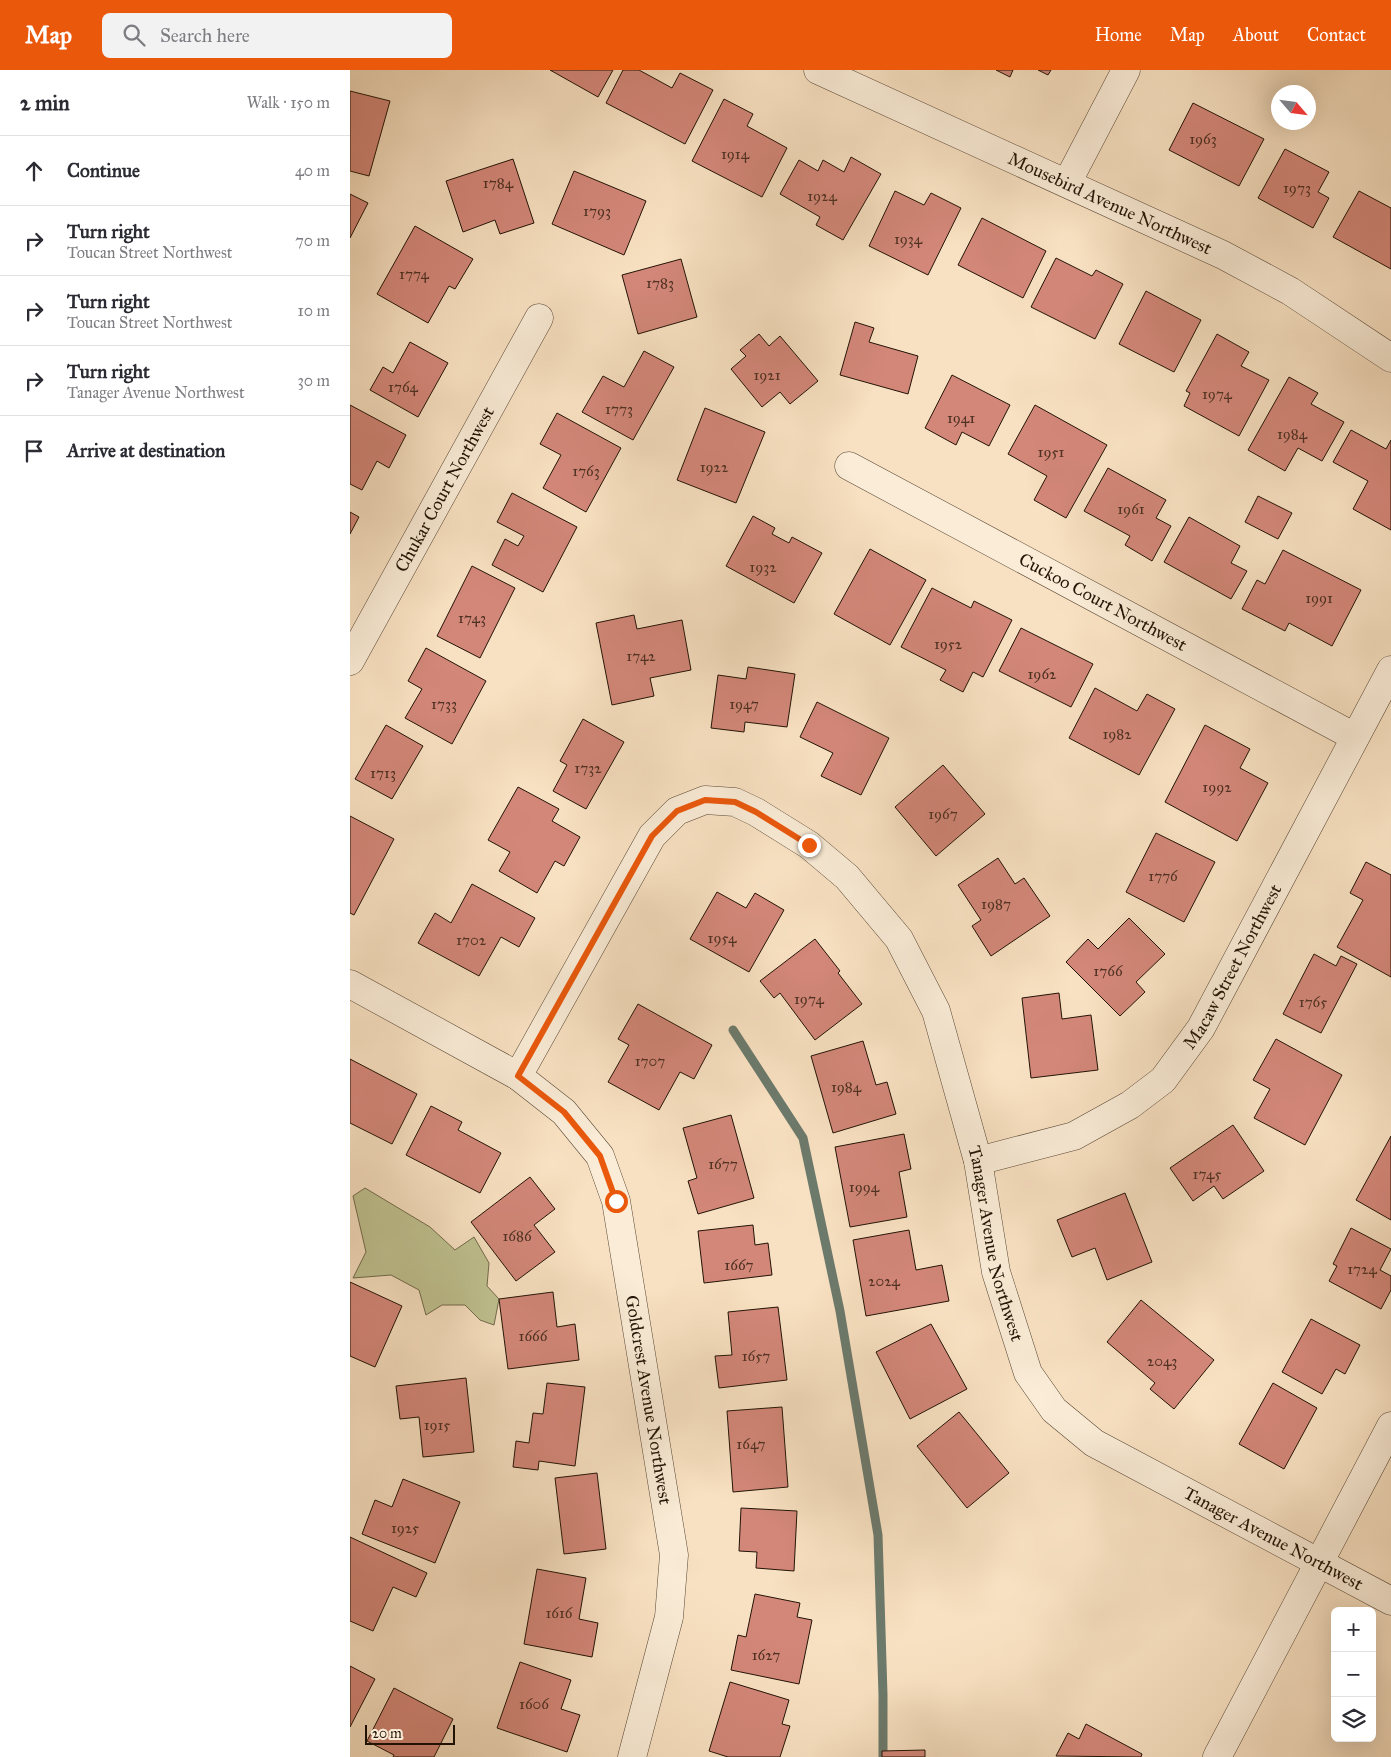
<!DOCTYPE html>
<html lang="en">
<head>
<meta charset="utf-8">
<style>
	:root { --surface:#fff; --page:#f2f2f3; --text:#2b2b33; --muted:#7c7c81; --line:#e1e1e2; --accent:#ea580c }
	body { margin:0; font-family:"IM FELL Great Primer",serif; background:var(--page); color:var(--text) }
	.controls { position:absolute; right:15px; bottom:15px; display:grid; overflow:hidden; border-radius:8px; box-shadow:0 5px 20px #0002 }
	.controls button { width:45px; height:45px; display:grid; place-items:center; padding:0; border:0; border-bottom:1px solid var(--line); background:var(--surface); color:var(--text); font:25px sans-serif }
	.compass { position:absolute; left:921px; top:15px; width:45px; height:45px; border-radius:50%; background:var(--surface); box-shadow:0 5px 20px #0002; rotate:118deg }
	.scale { position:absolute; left:15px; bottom:12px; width:90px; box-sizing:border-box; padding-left:5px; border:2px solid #221305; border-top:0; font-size:14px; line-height:18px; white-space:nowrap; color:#221305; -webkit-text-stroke:4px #faecd7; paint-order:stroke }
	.stop { position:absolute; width:15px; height:15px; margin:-11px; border:4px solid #ea580c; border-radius:50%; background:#fff }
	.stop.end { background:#ea580c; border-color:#fff; box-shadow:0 1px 5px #0008 }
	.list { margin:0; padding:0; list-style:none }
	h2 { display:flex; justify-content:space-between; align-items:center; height:65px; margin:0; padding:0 20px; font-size:21px }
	h2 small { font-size:16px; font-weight:400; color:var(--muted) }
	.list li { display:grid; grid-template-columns:32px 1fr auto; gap:15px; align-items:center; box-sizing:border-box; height:70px; padding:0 20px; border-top:1px solid var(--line) }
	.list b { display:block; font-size:19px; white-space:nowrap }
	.list p { margin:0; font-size:16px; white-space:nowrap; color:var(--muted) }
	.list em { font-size:16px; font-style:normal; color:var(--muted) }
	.icon { flex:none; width:28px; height:28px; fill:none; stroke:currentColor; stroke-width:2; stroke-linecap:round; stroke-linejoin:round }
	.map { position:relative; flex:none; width:1041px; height:1687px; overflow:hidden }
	header { display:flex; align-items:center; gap:30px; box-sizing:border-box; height:70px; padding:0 25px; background:var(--accent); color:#fff }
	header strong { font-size:24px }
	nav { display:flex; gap:28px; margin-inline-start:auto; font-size:18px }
	.search { width:350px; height:45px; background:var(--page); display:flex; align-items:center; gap:12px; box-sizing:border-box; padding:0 18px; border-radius:8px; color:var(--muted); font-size:19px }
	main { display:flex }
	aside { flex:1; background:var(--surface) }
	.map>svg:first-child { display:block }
</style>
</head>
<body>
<header>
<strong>Map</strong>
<div class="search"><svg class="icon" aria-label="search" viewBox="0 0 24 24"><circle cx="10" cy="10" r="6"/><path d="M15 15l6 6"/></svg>Search here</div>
<nav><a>Home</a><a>Map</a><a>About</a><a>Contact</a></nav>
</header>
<main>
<aside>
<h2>2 min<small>Walk · 150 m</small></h2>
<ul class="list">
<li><svg class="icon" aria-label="ahead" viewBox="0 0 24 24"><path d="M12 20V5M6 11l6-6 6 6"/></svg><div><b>Continue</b></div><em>40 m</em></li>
<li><svg class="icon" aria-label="right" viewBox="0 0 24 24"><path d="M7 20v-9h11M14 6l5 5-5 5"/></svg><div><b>Turn right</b><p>Toucan Street Northwest</p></div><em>70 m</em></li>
<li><svg class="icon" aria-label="right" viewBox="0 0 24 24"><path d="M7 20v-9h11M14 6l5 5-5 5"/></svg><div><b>Turn right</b><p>Toucan Street Northwest</p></div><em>10 m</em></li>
<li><svg class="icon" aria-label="right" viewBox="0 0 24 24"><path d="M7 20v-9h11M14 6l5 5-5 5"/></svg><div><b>Turn right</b><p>Tanager Avenue Northwest</p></div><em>30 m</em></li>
<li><svg class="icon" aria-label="arrive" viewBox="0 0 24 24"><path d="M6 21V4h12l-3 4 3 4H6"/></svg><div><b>Arrive at destination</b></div></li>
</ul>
</aside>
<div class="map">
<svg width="1041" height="1687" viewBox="0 0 1041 1687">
	<rect width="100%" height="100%" fill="#f8e1c2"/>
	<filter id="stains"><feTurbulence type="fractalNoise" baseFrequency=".004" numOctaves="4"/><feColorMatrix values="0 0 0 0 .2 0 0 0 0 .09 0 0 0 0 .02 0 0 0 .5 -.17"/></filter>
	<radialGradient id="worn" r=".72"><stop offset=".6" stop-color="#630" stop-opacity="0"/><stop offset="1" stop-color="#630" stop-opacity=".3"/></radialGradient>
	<path fill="#c0c291" stroke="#716a4b" d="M15 1118 80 1157 105 1180 124 1167 139 1193 137 1216 149 1229 144 1255 130 1250 115 1235H92L76 1245 69 1220 41 1205 3 1208 16 1182 3 1126Z"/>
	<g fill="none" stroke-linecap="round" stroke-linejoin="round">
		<path stroke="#6c7a6c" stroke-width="9" d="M383 960 453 1068 490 1241 528 1465 533 1625V1687"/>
	</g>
	<path fill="#d38779" stroke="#221305" d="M200 0H263L248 27Z
		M273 0H289L322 18 330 3 363 20 335 74 256 33Z
		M646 0H663L660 7Z
		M688 0H701L698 5Z
		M0 21 40 31 19 106 0 101Z
		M374 29 403 44 397 56 437 78 412 127 342 91Z
		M843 33 914 69 889 116 819 80Z
		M935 79 979 102 968 122 979 128 963 158 908 128Z
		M501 87 531 104 493 170 466 155 470 147 430 124 449 90 468 101 473 90 494 102Z
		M163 89 184 153 150 164 145 150 113 162 96 111Z
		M224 101 296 131 274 185 202 154Z
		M545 121 574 135 581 123 611 138 578 205 519 176Z
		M1009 121 1041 138V199L983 167Z
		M0 124 18 133 0 168Z
		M632 148 696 181 673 228 608 195Z
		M65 156 123 189 105 219 99 216 78 253 27 224Z
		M706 188 742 206 746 200 773 214 745 269 681 237Z
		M331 189 347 247 288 264 272 205Z
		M796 221 851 250 824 302 769 274Z
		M505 252 524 258 519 272 568 286 558 324 490 305Z
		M409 264 419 276 430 266 468 311 440 334 430 322 412 337 381 299 396 286 390 280Z
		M867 264 899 282 891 296 919 310 889 366 834 336 840 323 836 321Z
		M60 272 98 293 68 347 20 320 33 297 43 303Z
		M294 281 324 297 283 370 232 342 253 306 274 317Z
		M602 305 660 335 639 376 612 362 606 375 575 358Z
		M939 307 968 323 961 334 994 352 972 391 948 378 935 401 898 380Z
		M0 335 56 365 39 398 27 391 12 420 0 414Z
		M685 335 757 375 716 448 684 430 697 406 658 384Z
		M355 338 415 362 386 433 327 410Z
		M207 343 271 378 236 442 193 418 211 385 190 374Z
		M1001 360 1036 379 1041 370V460L1003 439 1018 411 983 392Z
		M758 398 816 430 806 448 821 456 802 491 775 475 780 466 734 441Z
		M162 423 227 457 193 522 142 495 155 469 168 476 174 466 147 452Z
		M908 426 942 443 928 469 895 452Z
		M0 442 9 447 0 464Z
		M403 446 425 458 422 464 439 473 442 467 472 483 444 533 376 496Z
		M839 447 890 476 881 493 897 501 881 529 814 492Z
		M520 479 576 510 540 575 484 544Z
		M933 480 1011 520 982 576 939 553 935 561 892 539 907 510 915 514Z
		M122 496 165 518 130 588 87 566Z
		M582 518 621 538 624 531 662 550 633 607 623 602 613 622 590 610 596 600 551 577Z
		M284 545 287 559 332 550 341 600 300 608 304 626 262 635 246 553Z
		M671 558 743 594 721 637 649 601Z
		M76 578 136 611 102 674 55 648 72 619 58 611Z
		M398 597 445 604 437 657 395 652 394 662 361 658 368 605 396 609Z
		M745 618 787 641 797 624 825 639 789 705 719 668Z
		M467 632 539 668 511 725 471 706 483 683 450 667Z
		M233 649 274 672 236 739 203 721 217 695 210 691Z
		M36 655 73 676 42 729 5 709Z
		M855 655 900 679 890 698 918 713 887 771 815 732Z
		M593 695 635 744 586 786 545 737Z
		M168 717 209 739 202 751 230 767 214 796 205 791 187 823 149 801 160 782 138 770Z
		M0 746 44 769 4 845 0 843Z
		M806 763 865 792 834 852 776 822Z
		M648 788 665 814 674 808 700 846 641 886 622 856 631 850 608 815Z
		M1016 792 1041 805V907L987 877 1013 830 1000 823Z
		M122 814 185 848 169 877 151 867 129 906 68 873 85 843 101 853Z
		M367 822 396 838 405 823 434 840 399 902 340 869Z
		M779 848 815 884 786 912 795 922 770 946 716 892 738 869 748 879Z
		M465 869 490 901 488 903 512 934 465 970 430 923 424 928 410 911Z
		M964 884 986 896 991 886 1007 894 971 963 933 944Z
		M709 923 712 949 741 945 748 1000 681 1008 672 928Z
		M288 934 362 975 344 1009 330 1002 309 1040 258 1012 279 975 268 969Z
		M926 969 992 1005 955 1075 904 1048 920 1019 903 1010Z
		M513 971 526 1015 537 1012 546 1044 483 1063 461 986Z
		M0 989 67 1024 42 1074 0 1053Z
		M81 1036 112 1052 108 1060 151 1083 130 1123 56 1085Z
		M381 1045 404 1128 348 1144 338 1111 347 1108 333 1058Z
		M883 1055 914 1101 873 1129 864 1116 843 1131 820 1098Z
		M554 1064 561 1099 549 1102 557 1147 500 1157 485 1077Z
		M1041 1066V1150L1006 1130Z
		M180 1107 205 1139 184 1155 205 1182 166 1211 121 1152Z
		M775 1123 802 1192 757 1210 745 1178 722 1187 707 1150Z
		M403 1155 405 1175 418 1173 422 1205 354 1213 348 1161Z
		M1001 1158 1041 1179 1030 1200 1041 1206V1220L1031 1239 979 1211 987 1196 983 1194Z
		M559 1160 566 1200 592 1195 599 1231 516 1246 503 1170Z
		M0 1212 52 1236 25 1297 0 1286Z
		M203 1222 207 1257 225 1254 229 1290 158 1299 149 1229Z
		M791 1230 864 1290 824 1339 800 1319 805 1313 757 1272Z
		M428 1237 437 1310 369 1318 365 1286 382 1285 378 1242Z
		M961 1249 1010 1275 995 1304 986 1299 972 1324 932 1302Z
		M581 1254 617 1319 560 1349 526 1282Z
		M116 1308 124 1382 73 1387 69 1347 50 1349 46 1316Z
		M197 1313 235 1317 225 1396 189 1391 188 1400 163 1397 166 1371 179 1373 183 1343 193 1344Z
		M923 1313 967 1338 934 1399 889 1374Z
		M432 1337 438 1417 383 1422 377 1341Z
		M609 1342 659 1403 617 1438 567 1376Z
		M247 1403 256 1479 214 1484 205 1408Z
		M53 1409 110 1432 85 1493 12 1464 25 1430 42 1437Z
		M391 1438 447 1441 444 1501 406 1498 407 1482 389 1481Z
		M0 1467 77 1503 66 1527 43 1517 23 1561 0 1551Z
		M187 1499 236 1508 229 1549 248 1553 242 1587 174 1574Z
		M405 1524 450 1533 447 1547 462 1550 449 1614 381 1600 388 1565 396 1567Z
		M170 1592 221 1610 211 1639 230 1645 217 1682 147 1658Z
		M0 1596 25 1609 0 1657Z
		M380 1612 439 1630 432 1654 440 1656 430 1687H378L359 1681Z
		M44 1618 103 1649 84 1687H43L44 1685 17 1671Z
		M736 1654 792 1684 791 1687 706 1686 718 1663 729 1669Z
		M575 1680V1687H532V1681Z"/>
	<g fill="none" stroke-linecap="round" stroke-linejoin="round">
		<g stroke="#584634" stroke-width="29">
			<g id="street">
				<path id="s1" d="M468 0 873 185 940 221 1041 288"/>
				<path d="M717 113 776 0"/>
				<path id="s2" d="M499 396 1005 667"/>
				<path id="s3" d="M0 591 189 248"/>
				<path id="s4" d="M0 914 168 1006 214 1042 250 1086 266 1131 324 1485 319 1547 282 1687"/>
				<path id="s5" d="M168 1006 302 766 327 741 355 730 385 732 406 742 459 775 497 807 549 869 586 941 628 1091 646 1202 678 1303 704 1340 744 1373 1041 1531"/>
				<path id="s6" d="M628 1091 724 1066 780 1035 813 1010 851 958 1041 600"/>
				<path d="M867 1687 1041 1356"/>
			</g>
		</g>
		<use href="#street" stroke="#faecd7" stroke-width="28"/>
	</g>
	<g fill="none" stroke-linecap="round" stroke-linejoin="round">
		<path stroke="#ea580c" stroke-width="6" d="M266 1131 250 1086 214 1042 168 1006 302 766 327 741 355 730 385 732 406 742 459 775"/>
	</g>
	<g text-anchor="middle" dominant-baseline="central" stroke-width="5" stroke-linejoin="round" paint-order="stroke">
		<g font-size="15" fill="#4e3022">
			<text x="853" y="69">1963</text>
			<text x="385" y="84">1914</text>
			<text x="148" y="113">1784</text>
			<text x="947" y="118">1973</text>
			<text x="472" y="126">1924</text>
			<text x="247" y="141">1793</text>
			<text x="558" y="169">1934</text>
			<text x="64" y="204">1774</text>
			<text x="310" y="213">1783</text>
			<text x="417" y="305">1921</text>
			<text x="53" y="317">1764</text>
			<text x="867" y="324">1974</text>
			<text x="269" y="339">1773</text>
			<text x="611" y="348">1941</text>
			<text x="942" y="364">1984</text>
			<text x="701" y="382">1951</text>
			<text x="364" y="397">1922</text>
			<text x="236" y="401">1763</text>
			<text x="781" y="439">1961</text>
			<text x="413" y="497">1932</text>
			<text x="969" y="528">1991</text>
			<text x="122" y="548">1743</text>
			<text x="598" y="574">1952</text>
			<text x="291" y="586">1742</text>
			<text x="692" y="604">1962</text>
			<text x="94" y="634">1733</text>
			<text x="394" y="634">1947</text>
			<text x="767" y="664">1982</text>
			<text x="238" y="698">1732</text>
			<text x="33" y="703">1713</text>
			<text x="867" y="717">1992</text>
			<text x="593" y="744">1967</text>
			<text x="813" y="806">1776</text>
			<text x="646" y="834">1987</text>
			<text x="372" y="868">1954</text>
			<text x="121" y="870">1702</text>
			<text x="758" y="901">1766</text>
			<text x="459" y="929">1974</text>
			<text x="963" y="932">1765</text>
			<text x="300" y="991">1707</text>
			<text x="496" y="1017">1984</text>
			<text x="373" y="1094">1677</text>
			<text x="857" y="1104">1745</text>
			<text x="514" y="1117">1994</text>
			<text x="167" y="1166">1686</text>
			<text x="389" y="1195">1667</text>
			<text x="1012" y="1199">1724</text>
			<text x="534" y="1211">2024</text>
			<text x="183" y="1266">1666</text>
			<text x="406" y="1286">1657</text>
			<text x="812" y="1291">2043</text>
			<text x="87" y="1355">1915</text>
			<text x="401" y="1374">1647</text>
			<text x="55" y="1458">1925</text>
			<text x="209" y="1543">1616</text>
			<text x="416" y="1585">1627</text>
			<text x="184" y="1634">1606</text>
		</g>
		<g font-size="18" fill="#221305" stroke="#faecd7">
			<text stroke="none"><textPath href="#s1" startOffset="321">Mousebird Avenue Northwest</textPath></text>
			<text stroke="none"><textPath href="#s3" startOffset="196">Chukar Court Northwest</textPath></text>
			<text stroke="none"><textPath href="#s2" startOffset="288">Cuckoo Court Northwest</textPath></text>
			<text stroke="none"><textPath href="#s6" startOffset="338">Macaw Street Northwest</textPath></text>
			<text stroke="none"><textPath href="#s5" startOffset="908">Tanager Avenue Northwest</textPath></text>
			<text stroke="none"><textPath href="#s4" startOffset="556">Goldcrest Avenue Northwest</textPath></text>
			<text stroke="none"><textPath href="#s5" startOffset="1342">Tanager Avenue Northwest</textPath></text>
		</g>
	</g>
	<rect width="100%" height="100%" filter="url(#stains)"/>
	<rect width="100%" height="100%" fill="url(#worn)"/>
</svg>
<div class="controls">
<button>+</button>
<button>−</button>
<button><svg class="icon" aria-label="layers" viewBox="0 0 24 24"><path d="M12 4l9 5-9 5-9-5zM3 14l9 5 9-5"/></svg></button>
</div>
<svg class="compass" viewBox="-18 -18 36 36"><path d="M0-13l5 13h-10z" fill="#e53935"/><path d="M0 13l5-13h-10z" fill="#7c7c81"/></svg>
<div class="scale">20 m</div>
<div class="stop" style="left:266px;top:1131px"></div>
<div class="stop end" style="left:459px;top:775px"></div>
</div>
</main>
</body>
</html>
